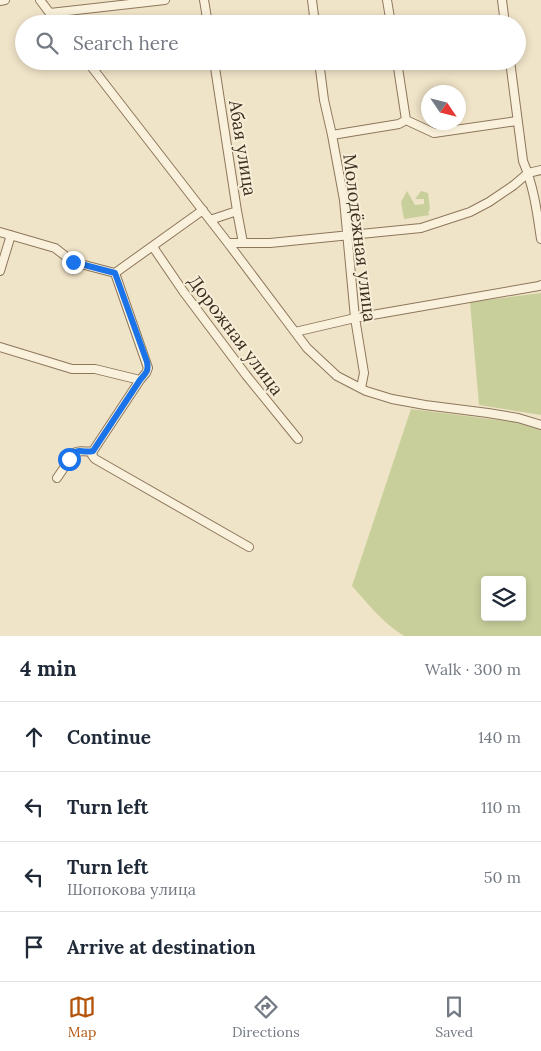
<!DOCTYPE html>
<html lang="en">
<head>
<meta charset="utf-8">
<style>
	:root { --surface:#fff; --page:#f2f2f3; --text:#1f2937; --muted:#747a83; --line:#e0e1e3; --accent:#b45309 }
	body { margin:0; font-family:Lora,serif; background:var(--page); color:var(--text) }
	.controls { position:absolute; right:15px; bottom:15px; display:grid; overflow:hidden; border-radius:5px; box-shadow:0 2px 8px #0003 }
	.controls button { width:45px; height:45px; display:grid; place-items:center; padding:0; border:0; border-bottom:1px solid var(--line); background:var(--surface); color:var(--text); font:25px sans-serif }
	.compass { position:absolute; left:421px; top:85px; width:45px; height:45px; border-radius:50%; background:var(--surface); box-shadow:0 2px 8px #0003; rotate:125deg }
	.stop { position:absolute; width:15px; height:15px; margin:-11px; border:4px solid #1a73e8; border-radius:50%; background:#fff }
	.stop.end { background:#1a73e8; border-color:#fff; box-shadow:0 1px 5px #0008 }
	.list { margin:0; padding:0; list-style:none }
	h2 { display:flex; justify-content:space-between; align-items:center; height:65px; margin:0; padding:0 20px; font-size:21px }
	h2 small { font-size:16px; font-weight:400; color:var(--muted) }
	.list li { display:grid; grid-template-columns:32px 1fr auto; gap:15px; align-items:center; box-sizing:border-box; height:70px; padding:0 20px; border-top:1px solid var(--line) }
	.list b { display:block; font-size:19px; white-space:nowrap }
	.list p { margin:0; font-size:16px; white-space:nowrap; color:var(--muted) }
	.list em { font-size:16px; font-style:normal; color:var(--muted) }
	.icon { flex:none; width:28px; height:28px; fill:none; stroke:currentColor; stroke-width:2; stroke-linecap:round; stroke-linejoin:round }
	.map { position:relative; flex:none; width:541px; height:636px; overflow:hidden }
	.search { position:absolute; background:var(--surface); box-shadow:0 2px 8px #0003; left:15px; right:15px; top:15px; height:55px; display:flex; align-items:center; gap:12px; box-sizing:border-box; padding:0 18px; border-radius:28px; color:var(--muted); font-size:19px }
	.sheet { height:345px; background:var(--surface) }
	nav { display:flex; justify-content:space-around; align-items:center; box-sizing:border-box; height:70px; border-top:1px solid var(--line); background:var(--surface); font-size:14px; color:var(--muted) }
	nav a { display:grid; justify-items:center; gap:2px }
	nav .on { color:var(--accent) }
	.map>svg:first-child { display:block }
</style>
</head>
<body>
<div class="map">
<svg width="541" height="636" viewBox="0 0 541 636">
	<rect width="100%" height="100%" fill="#f0e4c8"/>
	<path fill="#c9cf9b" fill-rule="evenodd" d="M407 191 415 205 424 204V199H415L421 191 428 193 430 209 428 213 430 215 404 219 401 202Z
		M541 293V415L479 405 470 302Z
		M411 409 514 422 541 430V636H404C383 623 368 604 352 586ZM485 580H522V617H485Z"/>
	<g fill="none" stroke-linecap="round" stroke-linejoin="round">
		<g stroke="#8d765c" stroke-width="10">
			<path id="minor" d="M40 0 58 24
				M204 0 208 24
				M312 0 315 24
				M387 0 391 24
				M502 0 505 24
				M0 1 5 0
				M50 13 165 0
				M87 61 228 243 307 348 337 376 366 391 392 399 425 405 488 413 518 418 541 425
				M319 61 324 100 332 135 344 200 355 318 364 373 361 388
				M510 61 523 161C534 187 537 212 541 239
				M406 120 434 133 517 121
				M332 135 399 124 406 120 397 61
				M237 211 243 243
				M210 220 237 211 214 61
				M0 232 55 248 73 262 115 273
				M228 243H270L421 228 470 212 489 202 514 185 528 173 541 170
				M153 247 183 291 246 375 298 439
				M0 271 11 235
				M115 273 148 368 146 373 140 380 93 451 92 455 95 459 249 547
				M115 273 203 210
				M295 332 355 318 539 286 541 285
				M0 347 72 369H95L140 380
				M57 478 74 453C80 449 86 453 93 451"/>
		</g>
		<use href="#minor" stroke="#faf1dc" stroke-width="8"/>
	</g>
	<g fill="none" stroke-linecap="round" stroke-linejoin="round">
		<path stroke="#1a73e8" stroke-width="6" d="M69 459C79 445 80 454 93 451L140 380C146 373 149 371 147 362L115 273 73 262"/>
	</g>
	<g text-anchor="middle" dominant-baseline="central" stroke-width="4" stroke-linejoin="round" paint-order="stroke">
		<g font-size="18" fill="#3d2e20" stroke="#f7eed8">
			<text transform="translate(243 148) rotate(81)">Абая улица</text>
			<text transform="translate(360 238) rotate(83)">Молодёжная улица</text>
			<text transform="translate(236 335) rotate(53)">Дорожная улица</text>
		</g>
	</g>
</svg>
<div class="controls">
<button><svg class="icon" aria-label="layers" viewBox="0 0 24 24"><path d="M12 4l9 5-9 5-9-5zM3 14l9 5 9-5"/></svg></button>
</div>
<svg class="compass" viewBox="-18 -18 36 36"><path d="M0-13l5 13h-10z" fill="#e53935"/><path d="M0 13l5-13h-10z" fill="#747a83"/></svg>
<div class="stop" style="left:69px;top:459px"></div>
<div class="stop end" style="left:73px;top:262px"></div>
<div class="search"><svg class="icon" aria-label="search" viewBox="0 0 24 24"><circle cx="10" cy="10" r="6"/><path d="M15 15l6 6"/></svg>Search here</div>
</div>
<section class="sheet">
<h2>4 min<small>Walk · 300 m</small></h2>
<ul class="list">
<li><svg class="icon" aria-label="ahead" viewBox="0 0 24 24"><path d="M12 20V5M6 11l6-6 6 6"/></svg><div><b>Continue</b></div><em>140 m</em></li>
<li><svg class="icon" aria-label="left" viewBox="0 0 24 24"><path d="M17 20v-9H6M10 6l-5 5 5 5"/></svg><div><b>Turn left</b></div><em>110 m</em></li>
<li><svg class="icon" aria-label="left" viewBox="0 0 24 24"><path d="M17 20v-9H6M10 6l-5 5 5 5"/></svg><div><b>Turn left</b><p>Шопокова улица</p></div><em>50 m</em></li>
<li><svg class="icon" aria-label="arrive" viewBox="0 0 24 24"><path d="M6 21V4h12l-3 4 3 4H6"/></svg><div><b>Arrive at destination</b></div></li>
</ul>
</section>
<nav>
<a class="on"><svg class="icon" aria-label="map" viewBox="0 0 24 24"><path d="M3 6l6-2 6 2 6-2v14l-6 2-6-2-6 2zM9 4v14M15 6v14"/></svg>Map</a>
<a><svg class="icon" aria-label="directions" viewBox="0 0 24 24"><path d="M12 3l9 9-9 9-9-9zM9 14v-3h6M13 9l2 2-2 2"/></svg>Directions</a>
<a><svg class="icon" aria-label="saved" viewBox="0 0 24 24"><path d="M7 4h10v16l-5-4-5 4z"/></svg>Saved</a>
</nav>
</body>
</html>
